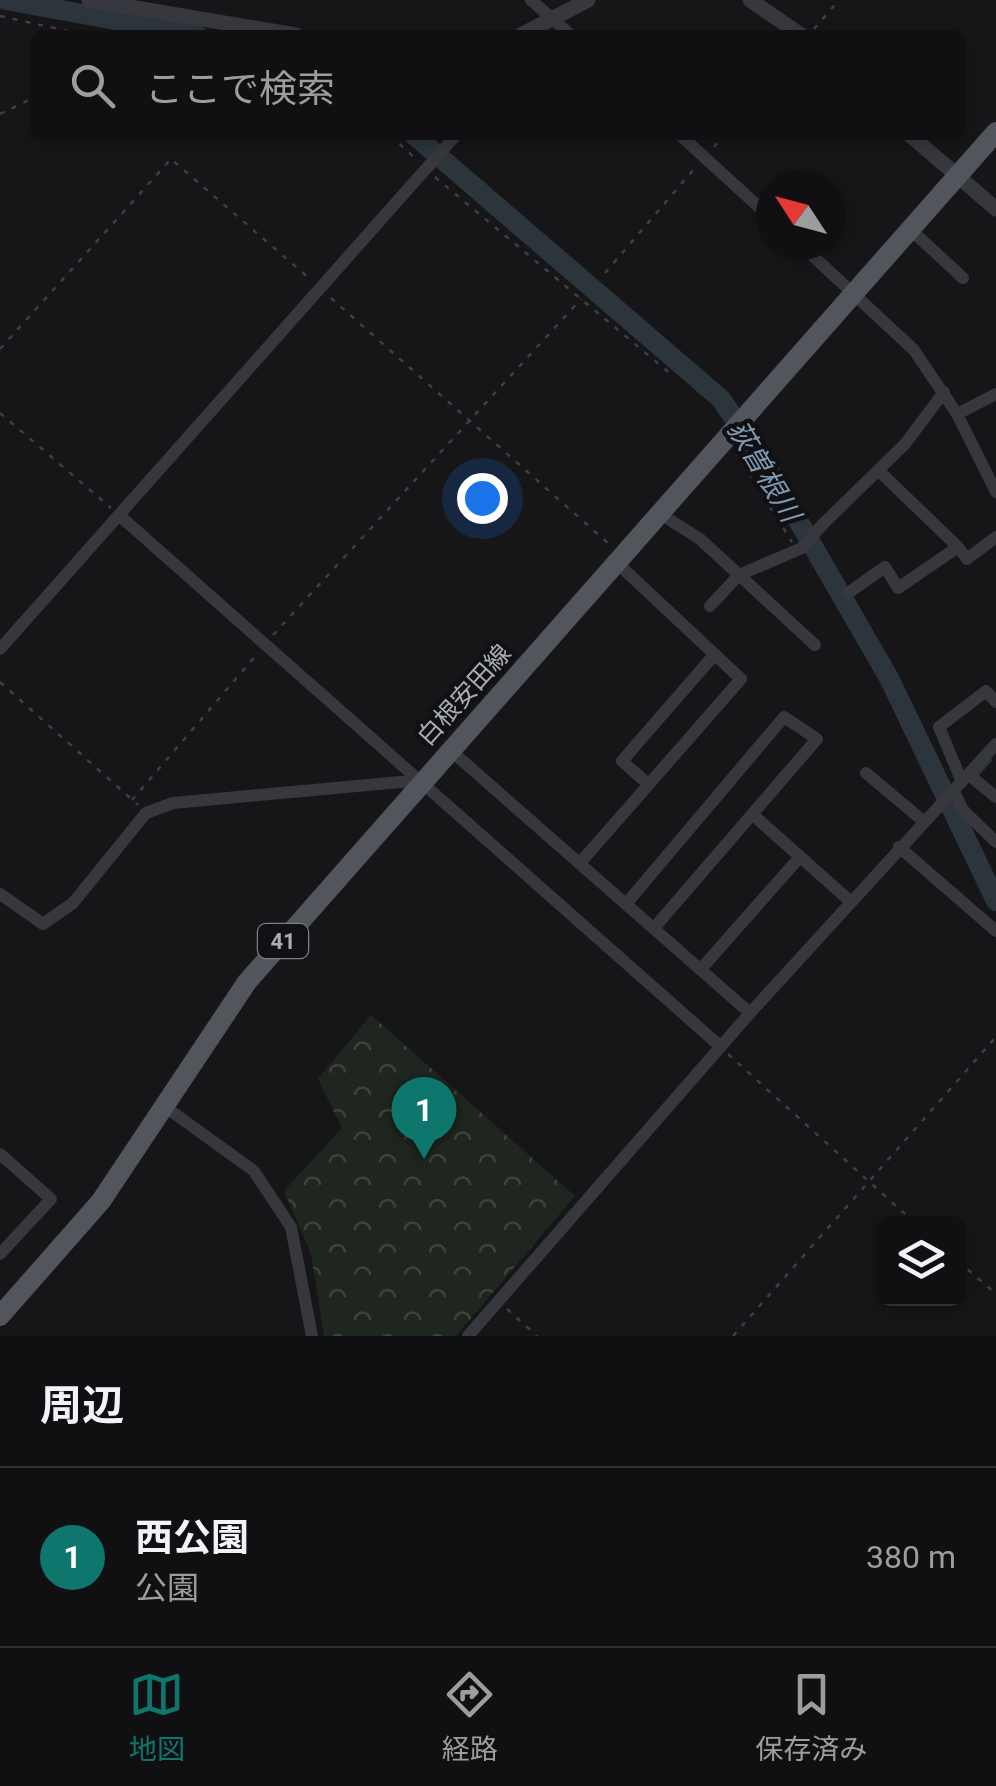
<!DOCTYPE html>
<html lang="ja">
<head>
<meta charset="utf-8">
<style>
	:root { --surface:#101012; --page:#19191b; --text:#f1f3f6; --muted:#9c9d9f; --line:#303032; --accent:#0f766e }
	body { margin:0; font-family:Roboto,"Noto Sans JP",sans-serif; background:var(--page); color:var(--text) }
	.controls { position:absolute; right:30px; bottom:30px; display:grid; overflow:hidden; border-radius:15px; box-shadow:0 5px 15px #0003 }
	.controls button { width:90px; height:90px; display:grid; place-items:center; padding:0; border:0; border-bottom:2px solid var(--line); background:var(--surface); color:var(--text); font:50px sans-serif }
	.compass { position:absolute; left:756px; top:170px; width:90px; height:90px; border-radius:50%; background:var(--surface); box-shadow:0 5px 15px #0003; rotate:306deg }
	.you { position:absolute; left:482px; top:498px; width:35px; height:35px; margin:-25px; border:8px solid #fff; border-radius:50%; background:#1a73e8; box-shadow:0 0 0 15px #1a73e833 }
	.badge { display:grid; place-items:center; width:65px; height:65px; border-radius:50%; background:var(--accent); color:#fff; font-size:32px; font-weight:700 }
	.pin { position:absolute; translate:-50% -82px; filter:drop-shadow(0 2px 5px #0008) }
	.pin::after { content:''; position:absolute; top:52px; width:35px; height:30px; background:inherit; clip-path:polygon(0 0,100% 0,50% 100%) }
	.list { margin:0; padding:0; list-style:none }
	h2 { display:flex; justify-content:space-between; align-items:center; height:130px; margin:0; padding:0 40px; font-size:42px }
	h2 small { font-size:32px; font-weight:400; color:var(--muted) }
	.list li { display:grid; grid-template-columns:65px 1fr auto; gap:30px; align-items:center; box-sizing:border-box; height:180px; padding:0 40px; border-top:2px solid var(--line) }
	.list b { display:block; font-size:38px; white-space:nowrap }
	.list p { margin:0; font-size:32px; white-space:nowrap; color:var(--muted) }
	.list em { font-size:32px; font-style:normal; color:var(--muted) }
	.icon { flex:none; width:55px; height:55px; fill:none; stroke:currentColor; stroke-width:2; stroke-linecap:round; stroke-linejoin:round }
	.map { position:relative; flex:none; width:996px; height:1336px; overflow:hidden }
	.search { position:absolute; background:var(--surface); box-shadow:0 5px 15px #0003; left:30px; right:30px; top:30px; height:110px; display:flex; align-items:center; gap:25px; box-sizing:border-box; padding:0 35px; border-radius:15px; color:var(--muted); font-size:38px }
	.sheet { height:310px; background:var(--surface) }
	nav { display:flex; justify-content:space-around; align-items:center; box-sizing:border-box; height:140px; border-top:2px solid var(--line); background:var(--surface); font-size:28px; color:var(--muted) }
	nav a { display:grid; justify-items:center; gap:5px }
	nav .on { color:var(--accent) }
	.map>svg:first-child { display:block }
</style>
</head>
<body>
<div class="map">
<svg width="996" height="1336" viewBox="0 0 996 1336">
	<defs>
		<pattern id="park-crowns" width="20" height="18" patternUnits="userSpaceOnUse" patternTransform="scale(2.5)"><rect width="20" height="18" fill="#1e261f"/><path d="M2 6a3 3 0 1 1 6 0M12 15a3 3 0 1 1 6 0" fill="none" stroke="#3c433d"/></pattern>
	</defs>
	<rect width="100%" height="100%" fill="#161618"/>
	<path fill="url(#park-crowns)" d="M371 1015 575 1196 456 1336H324L311 1254 284 1191 342 1128 318 1079Z"/>
	<g fill="none" stroke-linecap="round" stroke-linejoin="round">
		<path stroke="#2c353c" stroke-width="4" d="M976 776 990 760"/>
		<path stroke="#2c353c" stroke-width="20" d="M6 0 197 35
			M414 135 721 399 766 465 889 678 996 901"/>
		<path stroke="#3d3f44" stroke-width="2.5" stroke-dasharray="5 8" stroke-linecap="butt" d="M0 16 86 35
			M814 29 839 0
			M147 35 156 24
			M0 114 35 97
			M390 135 418 161
			M714 147 724 135
			M435 177 672 375
			M605 273 695 168
			M331 298 609 544
			M0 349 171 159 310 279
			M0 413 111 508
			M735 451 792 542
			M273 635 581 299
			M0 682 138 805
			M132 800 258 653
			M728 1054 916 1224
			M958 1261 996 1294
			M507 1309 537 1336
			M733 1336 996 1037"/>
		<path stroke="#37383d" stroke-width="12" d="M531 0 571 35
			M680 135 771 218
			M910 229 963 278
			M801 245 914 350 957 414 996 492
			M957 414 996 394
			M878 470 958 547
			M659 513 700 539 815 645
			M120 516 721 1047
			M848 593 885 567 898 588 958 547 967 559 996 537
			M710 606 739 575 802 548 823 524 905 444 944 392
			M0 649 456 135
			M449 749 750 1013
			M866 773 922 820
			M969 775 996 797
			M962 782 939 727 986 691 996 702
			M648 784 622 761 715 654
			M954 791 963 810 996 842
			M752 814 850 901
			M899 847 996 931
			M580 863 741 679 616 562
			M0 894 43 924 73 903 146 813 173 803 422 780
			M626 904 784 717 817 739 654 928
			M701 969 799 858
			M164 1106 254 1171 291 1227 312 1336
			M0 1154 51 1199 0 1254
			M468 1336 750 1013 996 744"/>
		<path stroke="#37383d" stroke-width="15" d="M89 0 296 35
			M750 0 801 35
			M521 35 588 0
			M910 135 996 209"/>
		<path stroke="#53555c" stroke-width="20" d="M0 1316 101 1201 247 982 996 132"/>
	</g>
	<g text-anchor="middle" dominant-baseline="central" stroke-width="9" stroke-linejoin="round" paint-order="stroke">
		<rect fill="#111113" stroke="#7b7e86" stroke-width="2.5" x="258" y="924" width="50" height="34" rx="8"/>
		<g font-size="22" font-weight="bold" fill="#a8adb8">
			<text x="283" y="941">41</text>
		</g>
		<g font-size="25" fill="#a8adb8" stroke="#111113">
			<text transform="translate(464 695) rotate(-48)">白根安田線</text>
		</g>
		<g font-size="28" font-style="italic" fill="#7f9bb3" stroke="#111113">
			<text transform="translate(764 471) rotate(59)">荻曽根川</text>
		</g>
	</g>
</svg>
<div class="controls">
<button><svg class="icon" aria-label="layers" viewBox="0 0 24 24"><path d="M12 4l9 5-9 5-9-5zM3 14l9 5 9-5"/></svg></button>
</div>
<svg class="compass" viewBox="-18 -18 36 36"><path d="M0-13l5 13h-10z" fill="#e53935"/><path d="M0 13l5-13h-10z" fill="#9c9d9f"/></svg>
<div class="you"></div>
<div class="pin badge" style="left:424px;top:1159px">1</div>
<div class="search"><svg class="icon" aria-label="search" viewBox="0 0 24 24"><circle cx="10" cy="10" r="6"/><path d="M15 15l6 6"/></svg>ここで検索</div>
</div>
<section class="sheet">
<h2>周辺<small></small></h2>
<ul class="list">
<li><span class="badge">1</span><div><b>西公園</b><p>公園</p></div><em>380 m</em></li>
</ul>
</section>
<nav>
<a class="on"><svg class="icon" aria-label="map" viewBox="0 0 24 24"><path d="M3 6l6-2 6 2 6-2v14l-6 2-6-2-6 2zM9 4v14M15 6v14"/></svg>地図</a>
<a><svg class="icon" aria-label="directions" viewBox="0 0 24 24"><path d="M12 3l9 9-9 9-9-9zM9 14v-3h6M13 9l2 2-2 2"/></svg>経路</a>
<a><svg class="icon" aria-label="saved" viewBox="0 0 24 24"><path d="M7 4h10v16l-5-4-5 4z"/></svg>保存済み</a>
</nav>
</body>
</html>
